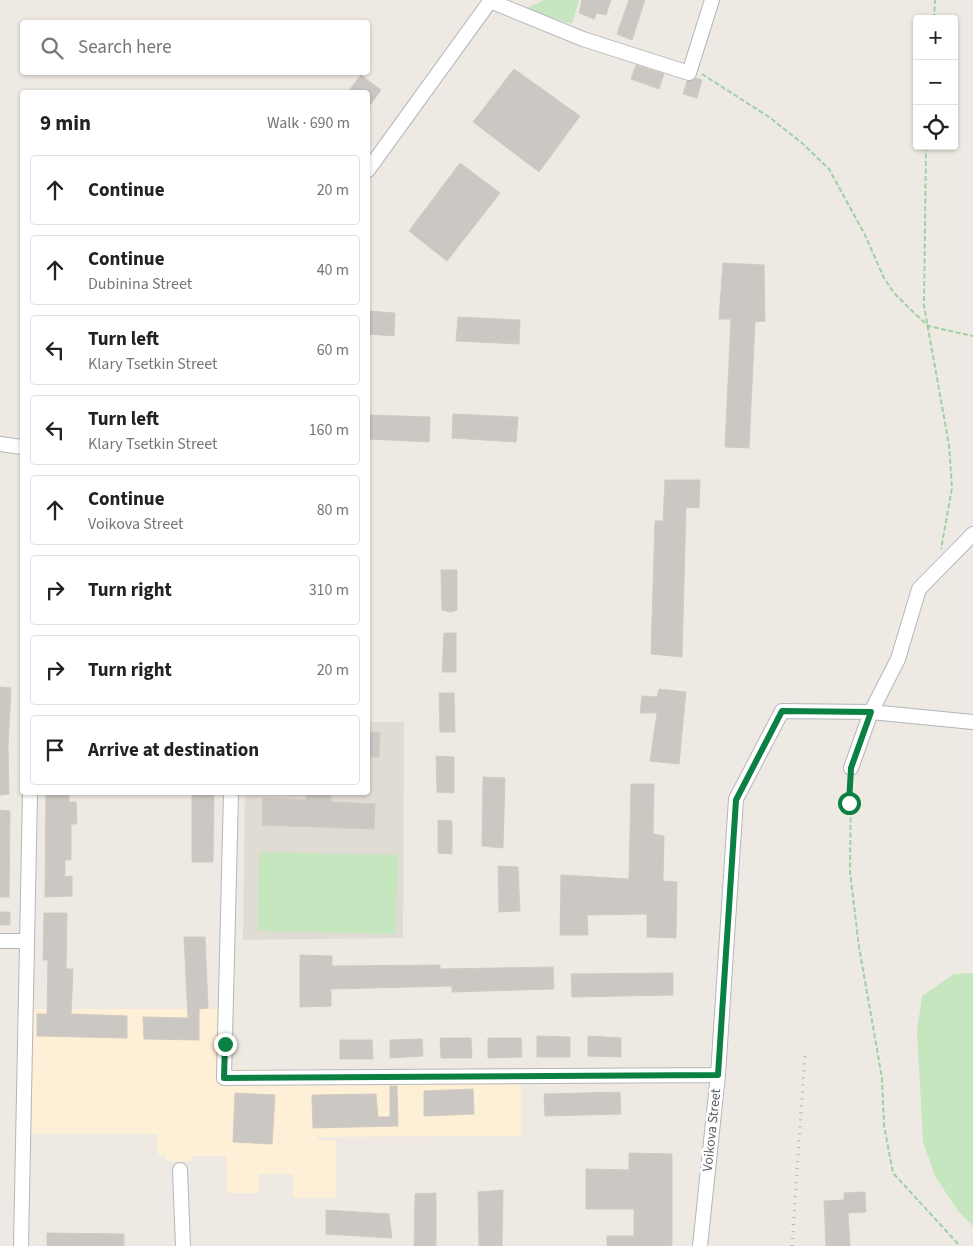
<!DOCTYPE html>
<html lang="en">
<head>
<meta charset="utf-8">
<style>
	:root { --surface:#fff; --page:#f2f2f2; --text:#222; --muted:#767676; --line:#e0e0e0 }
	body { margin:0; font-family:"Source Sans 3",sans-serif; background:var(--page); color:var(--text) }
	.controls { position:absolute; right:15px; top:15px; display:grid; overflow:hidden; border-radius:5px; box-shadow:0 1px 4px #0004 }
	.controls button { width:45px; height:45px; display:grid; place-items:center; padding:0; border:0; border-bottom:1px solid var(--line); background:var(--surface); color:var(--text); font:25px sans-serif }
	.stop { position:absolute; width:15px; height:15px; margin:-11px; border:4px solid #0b8043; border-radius:50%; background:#fff }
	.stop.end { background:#0b8043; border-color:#fff; box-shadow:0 1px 5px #0008 }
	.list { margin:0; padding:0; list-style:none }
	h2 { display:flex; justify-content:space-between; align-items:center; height:65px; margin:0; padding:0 20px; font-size:21px }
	h2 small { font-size:16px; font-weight:400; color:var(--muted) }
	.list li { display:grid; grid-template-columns:32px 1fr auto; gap:15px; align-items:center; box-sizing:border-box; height:70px; margin:0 10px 10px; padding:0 10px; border:1px solid var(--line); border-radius:5px }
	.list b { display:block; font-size:19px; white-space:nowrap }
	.list p { margin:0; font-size:16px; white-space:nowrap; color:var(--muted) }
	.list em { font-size:16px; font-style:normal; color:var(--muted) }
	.icon { flex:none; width:28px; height:28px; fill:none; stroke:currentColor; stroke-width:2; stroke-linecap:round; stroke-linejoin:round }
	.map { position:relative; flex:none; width:973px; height:1246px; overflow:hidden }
	.search { position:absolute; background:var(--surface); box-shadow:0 1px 4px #0004; left:20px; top:20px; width:350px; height:55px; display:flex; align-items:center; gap:12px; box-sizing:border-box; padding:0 18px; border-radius:5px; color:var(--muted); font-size:19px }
	.panel { position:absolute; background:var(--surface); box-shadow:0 1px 4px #0004; left:20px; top:90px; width:350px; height:705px; border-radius:5px }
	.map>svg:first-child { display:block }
</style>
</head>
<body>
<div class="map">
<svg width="973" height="1246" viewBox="0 0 973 1246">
	<rect width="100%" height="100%" fill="#eeeae3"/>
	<path fill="#feefd7" d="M32 1009H231V1069H521V1136L317 1137V1140H336V1198H293V1174H259V1193H227L226 1156H193V1161H165V1155H158L157 1134H32Z"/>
	<path fill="#e0dbd3" d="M368 722H404L403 938 243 940 245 793 368 792Z"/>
	<path fill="#c5e6be" d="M544 0H579L572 24 525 9Z
		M259 852 398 855 396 934 258 931Z
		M973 973V1226L958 1211 935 1176 923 1142 917 1031 922 996 954 974Z"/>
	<path fill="#cbc7c2" stroke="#d3cac1" d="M582 0H611L606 15 597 13 594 19 579 13Z
		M629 0H645L632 40 617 34Z
		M636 65 664 74 659 89 631 79Z
		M514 69 580 116 539 172 473 122Z
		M361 75 381 90 368 108V92H348Z
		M696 78 702 80 697 98 683 94 687 81Z
		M460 163 500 193 447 261 409 231Z
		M723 263 764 265 765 321 755 322 749 448 725 447 731 319H719Z
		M368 311 395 313 394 336 368 334Z
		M458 317 520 320 519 344 456 341Z
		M453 414 518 417 516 442 452 438Z
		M368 415 430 417 429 442 368 439Z
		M665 480H700L699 508 686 507 682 657 651 654 655 521H663Z
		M441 570H457V610L450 612 442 610Z
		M444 633H456V672H442Z
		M0 687 11 688 8 747 9 794 0 795Z
		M659 689 686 692 679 764 650 761 657 713H640L642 696 657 697Z
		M439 693H454L455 732H440Z
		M368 732 380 733 379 757H368Z
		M436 756 454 757V793L437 792Z
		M483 777 505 778 503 848 482 846Z
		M631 784H654L653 834 664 836 663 881 677 882 676 938 647 937V914L587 915 588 935H560L561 875 629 879Z
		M46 792H69V802H76L77 824H71V860H65V877L72 876V896L45 897Z
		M192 792H214L213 862H192Z
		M307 792H331V802L375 804 374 829 262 825 263 798 306 800Z
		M0 810 10 811 9 897H0Z
		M438 820 452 821V854L438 853Z
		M498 866 518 867 520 911 499 912Z
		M0 912H10V925H0Z
		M44 913H67L66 969H73L71 1014 127 1016V1038L37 1036V1014H47L48 960H43Z
		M184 937H205L208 1008 199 1009V1040L144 1039 143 1017 188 1018Z
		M300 955 332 956V966L440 965V969L553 967 554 989 452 992V986L331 989V1006L300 1007Z
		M673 973V995L572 997 571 974Z
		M537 1036 570 1037V1057H537Z
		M588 1036 621 1038V1057L588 1056Z
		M440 1038H471L472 1058H441Z
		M488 1038H521L522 1057 488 1058Z
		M422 1039 423 1056 390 1058V1040Z
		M340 1040H372L373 1059H340Z
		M390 1086H397L398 1126 313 1128 312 1095 376 1094 378 1117H390Z
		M473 1089 474 1114 424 1116V1091Z
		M620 1092 621 1114 545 1116 544 1094Z
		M235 1093 275 1095 272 1144 233 1142Z
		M629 1153 672 1154V1246H607V1236H634V1209H586V1169L629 1170Z
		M503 1190 502 1246H479L478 1192Z
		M865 1192 866 1212 848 1213 850 1246H826L824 1201 844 1200V1193Z
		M436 1193V1246H414L415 1194Z
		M326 1210 389 1214 392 1238 326 1234Z
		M47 1233 124 1234V1246H47Z"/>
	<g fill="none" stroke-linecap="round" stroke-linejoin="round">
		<g stroke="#b3b7ba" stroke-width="16">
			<path id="minor" d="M490 1 583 39 689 73 712 0
				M368 170 491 0
				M0 444 22 447
				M851 768 871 712 898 659 919 589 973 534
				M231 792 224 1078 718 1075
				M0 941H27
				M180 1170 183 1246
				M21 1246 30 792
				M700 1246 718 1075 736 799 782 711 871 712 973 722"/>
		</g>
		<path stroke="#9dd1a2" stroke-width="2" stroke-dasharray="5 2.5" stroke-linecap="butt" d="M934 19 935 0
			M702 74 769 117 802 143 829 169 865 235 884 278 894 293 906 305 928 326 973 336
			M926 146 924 306 949 445 952 488 941 549
			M851 780 850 872 859 947 882 1078 884 1125 893 1173 960 1246"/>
		<use href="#minor" stroke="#fff" stroke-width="14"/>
		<path stroke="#b2b3b4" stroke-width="3" stroke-dasharray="1 6" stroke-linecap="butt" d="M792 1246 805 1053"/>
	</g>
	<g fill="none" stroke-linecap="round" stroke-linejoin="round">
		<path stroke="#0b8043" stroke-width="6" d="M225 1044 224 1078 718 1075 736 800 782 711 871 712 851 768 849 803"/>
	</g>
	<g text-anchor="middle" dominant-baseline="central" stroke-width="5" stroke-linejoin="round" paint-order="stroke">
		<g font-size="14" fill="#5b6064" stroke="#fff">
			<text transform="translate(712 1130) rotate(-84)">Voikova Street</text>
		</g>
	</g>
</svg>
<div class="controls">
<button>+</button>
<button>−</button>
<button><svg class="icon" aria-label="locate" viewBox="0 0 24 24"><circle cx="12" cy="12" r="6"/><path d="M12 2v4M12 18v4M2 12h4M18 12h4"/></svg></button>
</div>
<div class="stop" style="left:849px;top:803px"></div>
<div class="stop end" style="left:225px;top:1044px"></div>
<div class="search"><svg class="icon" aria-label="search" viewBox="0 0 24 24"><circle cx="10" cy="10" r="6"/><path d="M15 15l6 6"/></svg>Search here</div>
<section class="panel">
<h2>9 min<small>Walk · 690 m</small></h2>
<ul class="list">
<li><svg class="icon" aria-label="ahead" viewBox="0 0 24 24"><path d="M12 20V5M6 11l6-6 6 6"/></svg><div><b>Continue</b></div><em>20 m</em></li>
<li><svg class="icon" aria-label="ahead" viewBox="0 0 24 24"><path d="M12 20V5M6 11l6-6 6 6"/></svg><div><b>Continue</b><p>Dubinina Street</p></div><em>40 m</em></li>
<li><svg class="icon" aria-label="left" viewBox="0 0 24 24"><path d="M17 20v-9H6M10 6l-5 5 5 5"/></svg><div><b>Turn left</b><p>Klary Tsetkin Street</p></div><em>60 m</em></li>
<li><svg class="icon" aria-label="left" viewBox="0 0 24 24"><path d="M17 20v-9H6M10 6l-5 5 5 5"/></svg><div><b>Turn left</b><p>Klary Tsetkin Street</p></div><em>160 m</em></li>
<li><svg class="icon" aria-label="ahead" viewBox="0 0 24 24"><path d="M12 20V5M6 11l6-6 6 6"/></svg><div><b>Continue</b><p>Voikova Street</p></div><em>80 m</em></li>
<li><svg class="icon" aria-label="right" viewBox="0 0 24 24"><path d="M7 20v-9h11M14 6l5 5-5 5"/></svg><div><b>Turn right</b></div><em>310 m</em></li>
<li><svg class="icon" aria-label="right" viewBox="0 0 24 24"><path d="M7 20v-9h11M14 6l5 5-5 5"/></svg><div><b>Turn right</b></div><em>20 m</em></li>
<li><svg class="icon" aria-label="arrive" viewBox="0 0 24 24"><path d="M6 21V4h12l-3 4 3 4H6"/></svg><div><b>Arrive at destination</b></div></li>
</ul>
</section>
</div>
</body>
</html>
